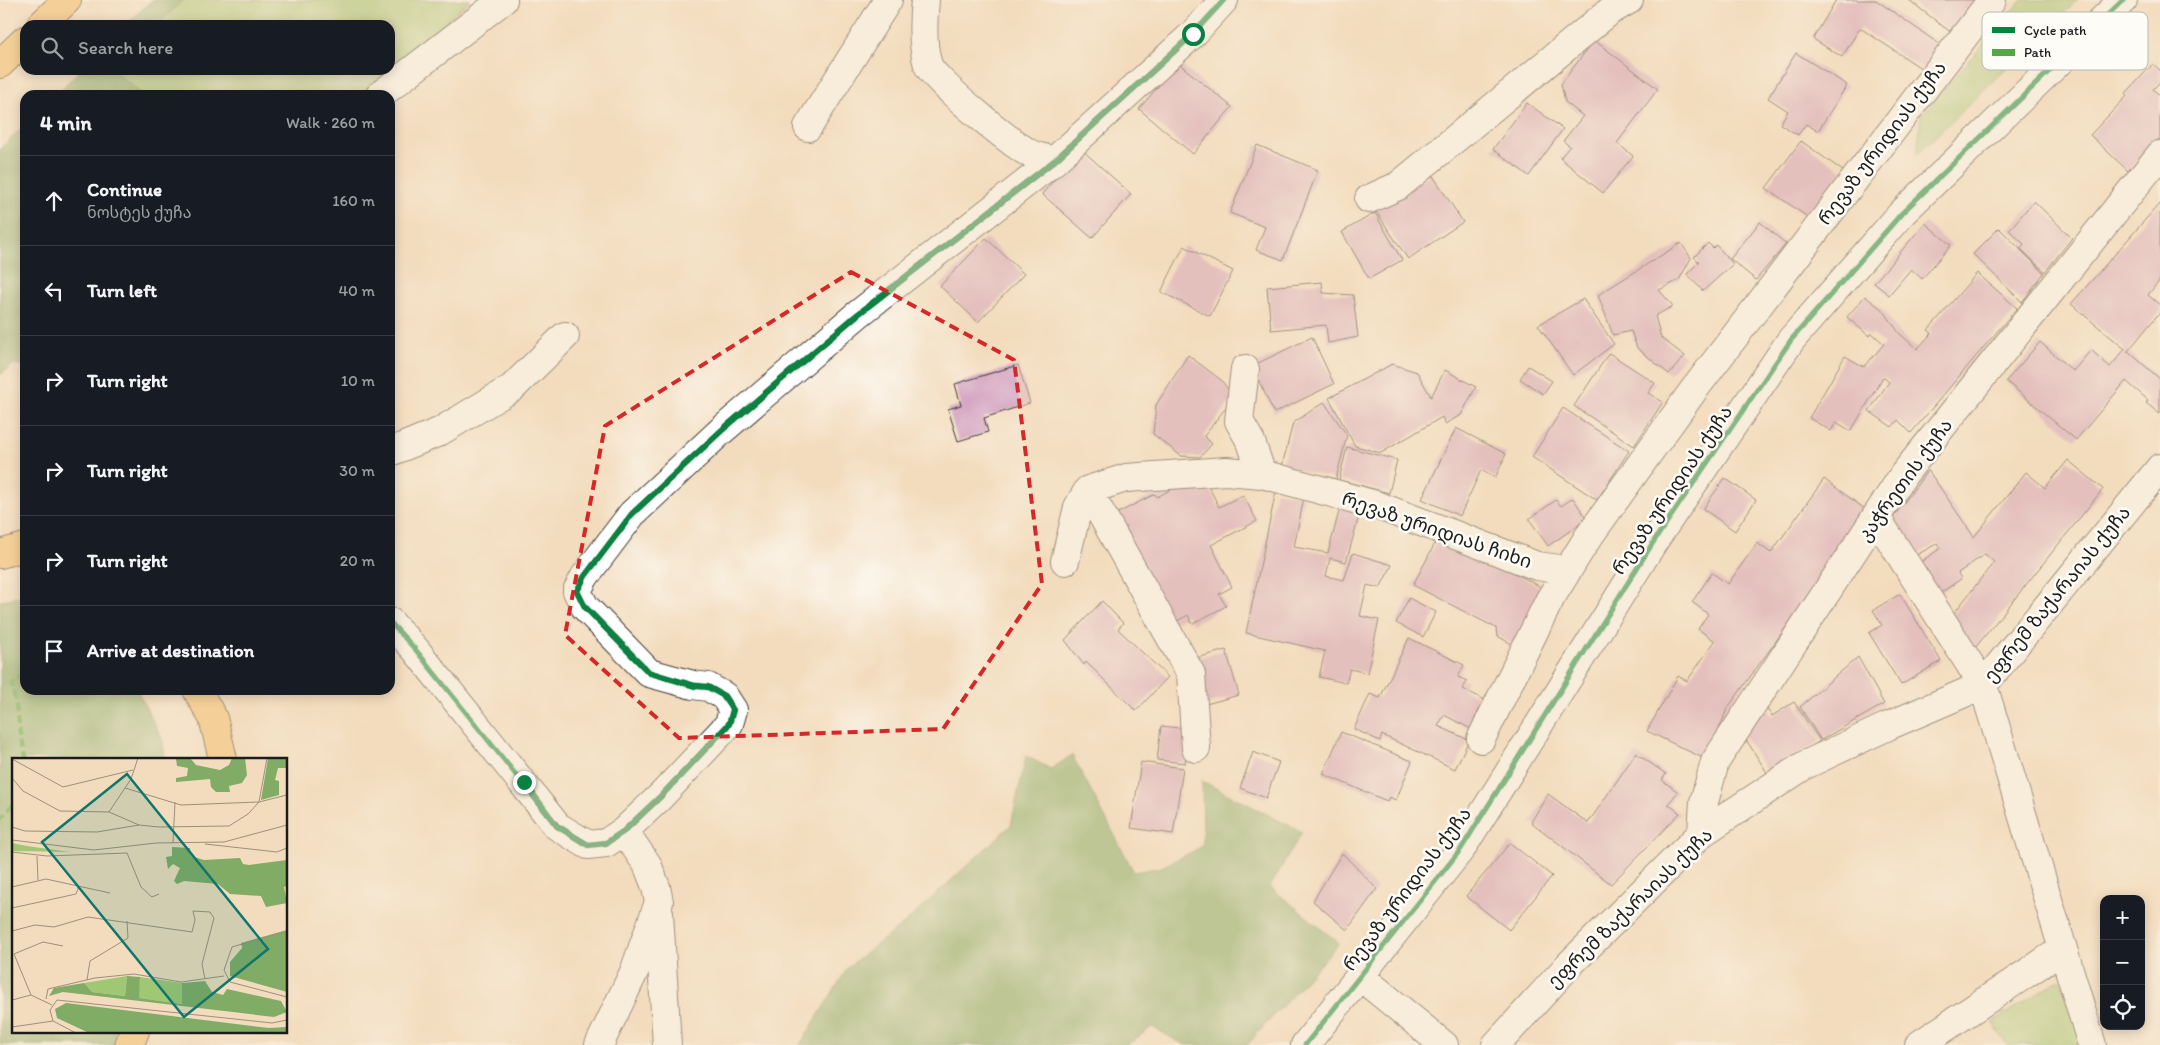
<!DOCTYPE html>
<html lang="en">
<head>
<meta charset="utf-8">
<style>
	:root { --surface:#171b24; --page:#242831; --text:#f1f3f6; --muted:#9ea1a6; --line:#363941 }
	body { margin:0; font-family:Itim,"Noto Sans Georgian",sans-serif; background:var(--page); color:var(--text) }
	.controls { position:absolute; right:15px; bottom:15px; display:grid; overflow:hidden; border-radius:10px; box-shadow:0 2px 12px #0003 }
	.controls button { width:45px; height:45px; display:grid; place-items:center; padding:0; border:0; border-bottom:1px solid var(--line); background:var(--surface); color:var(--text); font:25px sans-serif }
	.stop { position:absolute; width:15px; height:15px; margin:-11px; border:4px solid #0b8043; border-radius:50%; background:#fff }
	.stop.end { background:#0b8043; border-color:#fff; box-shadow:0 1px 5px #0008 }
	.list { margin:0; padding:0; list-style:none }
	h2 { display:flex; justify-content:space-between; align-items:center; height:65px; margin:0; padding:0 20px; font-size:21px }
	h2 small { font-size:16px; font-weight:400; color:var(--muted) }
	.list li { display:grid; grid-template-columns:32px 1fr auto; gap:15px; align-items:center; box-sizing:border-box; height:90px; padding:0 20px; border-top:1px solid var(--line) }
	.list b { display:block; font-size:19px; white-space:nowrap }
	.list p { margin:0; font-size:16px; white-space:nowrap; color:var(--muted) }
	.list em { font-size:16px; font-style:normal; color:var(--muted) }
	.icon { flex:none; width:28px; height:28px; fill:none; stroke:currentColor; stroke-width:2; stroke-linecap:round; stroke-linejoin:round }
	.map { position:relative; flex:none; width:2160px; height:1045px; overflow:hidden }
	.search { position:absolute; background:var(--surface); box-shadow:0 2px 12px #0003; left:20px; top:20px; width:375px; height:55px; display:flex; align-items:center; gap:12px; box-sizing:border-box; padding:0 18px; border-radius:15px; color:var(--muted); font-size:19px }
	.panel { position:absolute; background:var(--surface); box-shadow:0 2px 12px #0003; left:20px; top:90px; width:375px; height:605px; border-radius:15px }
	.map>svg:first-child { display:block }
</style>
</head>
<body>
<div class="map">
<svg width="2160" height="1045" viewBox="0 0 2160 1045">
	<rect width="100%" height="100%" fill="#fdfcf7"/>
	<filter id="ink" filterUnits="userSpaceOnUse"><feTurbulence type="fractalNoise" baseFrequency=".02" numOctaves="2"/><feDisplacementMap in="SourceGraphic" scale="10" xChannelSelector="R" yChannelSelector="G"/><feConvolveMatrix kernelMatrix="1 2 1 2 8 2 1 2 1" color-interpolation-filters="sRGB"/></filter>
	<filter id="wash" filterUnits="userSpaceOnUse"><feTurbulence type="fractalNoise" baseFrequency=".0096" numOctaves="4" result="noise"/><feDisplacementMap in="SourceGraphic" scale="20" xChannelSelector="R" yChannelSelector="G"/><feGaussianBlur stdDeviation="1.12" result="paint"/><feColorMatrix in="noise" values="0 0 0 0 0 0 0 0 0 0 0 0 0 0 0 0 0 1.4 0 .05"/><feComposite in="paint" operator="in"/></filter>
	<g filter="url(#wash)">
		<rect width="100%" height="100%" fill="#f3dcbd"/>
		<path fill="#a0c874" stroke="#5e7248" d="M183 0H470L364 95H142L113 70H390V25H157Z
			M2022 0H2077L1917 154 1921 116Z
			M2060 979 2087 1045H2007L1992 1022Z"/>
		<path fill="#80ac66" stroke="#4e6441" d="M152 0H183L157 25H126Z
			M80 70H113L142 95H55Z
			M25 124V366L14 364 0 375V149Z
			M21 596 25 597V690H137L163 741 165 759H14V1031H138L132 1045H0V601Z
			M1072 755 1134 872 1162 867 1203 846 1202 781 1302 832 1270 887 1339 943 1247 1045H1185L1152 1027 1127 1045H800L849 966 906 922 1011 825 1026 756 1051 769Z"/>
		<g id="blocks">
			<path fill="#d29ebd" d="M1836 0H1876L1942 46 1924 70 1860 28 1842 57 1813 39Z
				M1909 0H1980L1953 34Z
				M1594 40 1658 89 1617 143 1633 156 1603 193 1560 158 1570 146 1563 141 1583 116 1565 102 1561 84Z
				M1796 53 1847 85 1818 131 1806 124 1798 135 1780 124 1788 111 1768 98Z
				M1178 63 1232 107 1193 154 1139 109Z
				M2153 64 2160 70V82L2153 89 2160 96V138L2128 171 2090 135 2127 96 2125 94Z
				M1527 103 1563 129 1529 176 1493 149Z
				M1801 141 1843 171 1809 218 1766 188Z
				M1257 145 1318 170 1283 260 1256 250 1265 227 1230 213Z
				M1081 149 1131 194 1092 238 1042 194Z
				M1431 173 1463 222 1408 259 1375 210Z
				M2034 201 2072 238 2045 272 2021 249 2024 244 2009 230Z
				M2160 203V280L2148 295 2160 305V312L2128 351 2160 379V414L2146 403 2148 400 2126 381 2076 440 2006 381 2040 342 2073 371 2091 350 2110 367 2125 349 2071 304Z
				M1375 213 1402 260 1369 279 1342 232Z
				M1760 222 1786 244 1756 280 1730 259Z
				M1925 223 1951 245 1922 279 1911 269 1889 295 1874 283Z
				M1999 228 2044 273 2022 302 1973 254Z
				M986 238 1024 274 978 322 940 286Z
				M1681 243 1691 258 1679 280 1659 290 1673 306 1655 316 1661 338 1685 356 1669 374 1637 348 1631 331 1613 335 1598 295Z
				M1708 243 1713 248 1716 245 1733 264 1703 291 1687 274 1699 262 1694 257Z
				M1184 246 1233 271 1210 316 1161 292Z
				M1977 273 2017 308 1911 433 1898 420 1892 427 1869 411 1889 382 1883 377 1851 431 1836 422 1831 431 1809 418 1845 356 1864 367 1884 344 1872 333 1869 336 1847 317 1865 296 1884 311 1899 333 1917 349 1932 333 1928 330Z
				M1322 282 1323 293 1353 295 1358 337 1328 343 1326 325 1271 330 1267 287Z
				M1583 299 1614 344 1573 375 1538 325Z
				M1312 337 1334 384 1274 413 1252 366Z
				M1609 353 1655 383 1648 393 1663 402 1634 446 1574 406Z
				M1188 355 1221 380 1234 397 1204 436 1212 444 1200 457 1181 456 1153 434 1156 405Z
				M1392 364 1417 372 1431 397 1445 370 1476 387 1461 415 1445 424 1442 417 1381 453 1355 446 1329 398Z
				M1018 365 1030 403 984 418 988 432 958 441 948 409 961 405 955 384Z
				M1528 366 1552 381 1543 394 1520 379Z
				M1324 402 1347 435 1336 479 1282 466 1293 423Z
				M1563 408 1629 451 1597 500 1532 457Z
				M1456 428 1506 454 1495 478 1481 470 1460 516 1422 499Z
				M1347 447 1397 460 1389 493 1339 480Z
				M2068 460 2103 489 1975 648 1951 617 1994 562 1985 554 1958 573 1961 579 1936 596 1916 565 1941 548 1938 543 1913 557 1892 519 1928 470 1974 537 2026 472 2045 488Z
				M1725 478 1756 500 1735 531 1703 509Z
				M1824 479 1869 512 1727 709 1707 760 1647 731 1678 676 1687 681 1715 641 1698 629 1708 614 1692 602 1712 573 1728 584 1757 543 1771 553Z
				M1206 481 1219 507 1243 495 1257 521 1211 545 1232 587 1219 594 1226 606 1192 624 1188 615 1170 625 1114 515 1155 494 1157 497 1182 484Z
				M1276 491 1304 497 1294 547 1328 553 1340 508 1360 513 1346 562 1330 558 1326 576 1344 580 1353 553 1392 565 1380 588 1367 585 1360 616 1379 620 1367 673 1350 669 1346 683 1319 677 1325 651 1246 633Z
				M1573 498 1587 519 1548 546 1529 519 1556 500 1561 506Z
				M1440 534 1543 588 1514 645 1497 636 1496 628 1413 585Z
				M1900 594 1941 661 1901 685 1869 633 1882 625 1873 610Z
				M1409 598 1436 612 1423 637 1396 623Z
				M1102 601 1123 623 1118 629 1168 677 1136 711 1086 662 1084 665 1065 640Z
				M1409 638 1464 665 1458 677 1467 681 1463 689 1487 701 1473 730 1444 715 1438 726 1469 740 1455 769 1382 735 1380 741 1354 729 1370 694 1380 698Z
				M1226 650 1239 695 1206 704 1193 659Z
				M1858 657 1884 704 1821 740 1800 707Z
				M1761 701 1772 716 1794 702 1820 741 1768 774 1740 730Z
				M1161 726 1189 729 1185 763 1157 760Z
				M1341 732 1412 761 1396 800 1389 797 1387 801 1323 774Z
				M1253 752 1279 762 1266 798 1240 788Z
				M1636 753 1666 774 1662 780 1678 792 1668 804 1680 813 1611 884 1531 822 1548 794 1588 823Z
				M1141 762 1183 768 1173 834 1131 828Z
				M1510 843 1552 876 1509 930 1466 896Z
				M1342 853 1377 889 1347 930 1313 901Z"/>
		</g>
	</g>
	<g filter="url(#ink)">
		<use href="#blocks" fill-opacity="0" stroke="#3c3934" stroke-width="1"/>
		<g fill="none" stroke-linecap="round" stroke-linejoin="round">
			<g stroke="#3c3934" stroke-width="30">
				<path id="minor" d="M925 0C923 19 922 46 928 65 934 81 1011 143 1029 153 1036 157 1046 158 1054 161
					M380 95 503 0
					M808 127 888 0
					M1369 199 1398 186 1610 11 1629 0
					M1245 369 1239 421 1251 442 1262 474
					M390 452 439 432 512 388 565 336
					M1088 490 1191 674 1196 748
					M1876 517 1983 685 2092 1045
					M1065 561 1078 507 1088 490 1126 478 1226 471 1262 474 1376 505 1537 566 1567 570
					M390 622 415 649 557 826 588 845 606 843 624 831 661 796 729 724 733 710 724 696 708 687 693 685 649 673 585 607 577 591 585 576 632 514 721 431 857 315 1054 161 1193 34 1224 0
					M1481 739 1550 599 1587 539 1693 391 1992 0
					M1702 833 1704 802 1715 762 1904 474 2160 155
					M659 913 667 1045
					M1361 977 1444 1045
					M599 1045 634 972 659 902 656 887 647 864 624 831
					M1305 1045 1461 849 1654 541 1791 340 1902 213 2123 0
					M1496 1045 1569 965 1702 833 1805 765 1888 726 1983 685 2160 468
					M1919 1045 2063 949"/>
			</g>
			<g stroke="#3c3934" stroke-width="30">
				<path id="major" d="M41 25 67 0
					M0 64 25 40
					M0 554 25 547
					M197 690 213 718 223 759
					M129 1045 135 1031"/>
			</g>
			<use href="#minor" stroke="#fff" stroke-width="28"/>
			<use href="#major" stroke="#f6c06b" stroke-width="28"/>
			<path stroke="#52a943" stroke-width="4" stroke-dasharray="8 4" stroke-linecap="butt" d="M25 675 12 685 26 759
				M0 819 14 804"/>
			<g stroke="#fdfcf7" stroke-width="8">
				<path id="cycleway" d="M390 622 415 649 557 826 588 845 606 843 624 831 661 796 729 724 733 710 724 696 708 687 693 685 649 673 585 607 577 591 585 576 632 514 721 431 857 315 1054 161 1193 34 1224 0
					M1305 1045 1461 849 1654 541 1791 340 1902 213 2123 0"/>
			</g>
			<use href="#cycleway" stroke="#00873e" stroke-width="5"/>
		</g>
	</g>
	<g fill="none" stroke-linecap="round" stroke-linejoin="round" filter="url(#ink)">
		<path stroke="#0b8043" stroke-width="6" d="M524 782 557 826 588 845 606 843 624 831 661 796 729 724 733 710 724 696 708 687 694 686 649 672 585 607 577 591 585 576 632 514 721 431 857 315 1054 161 1193 34"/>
	</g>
	<path d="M0 0H2160V1045H0ZM851 272 1014 360 1042 584 943 729 679 738 565 635 605 426Z" fill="#f3dcbd" fill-opacity=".55" fill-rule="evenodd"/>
	<path fill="none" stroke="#d62828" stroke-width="4" stroke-dasharray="10 6" stroke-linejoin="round" d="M851 272 1014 360 1042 584 943 729 679 738 565 635 605 426Z"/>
	<g text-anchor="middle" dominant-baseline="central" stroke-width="5" stroke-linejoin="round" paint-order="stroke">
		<g font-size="19" fill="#1c1c1c" stroke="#fdfcf7">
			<text transform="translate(1882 143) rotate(-53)">რევაზ ურიდიას ქუჩა</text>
			<text transform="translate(1905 480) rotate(-54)">კაჭრეთის ქუჩა</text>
			<text transform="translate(1672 490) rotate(-56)">რევაზ ურიდიას ქუჩა</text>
			<text transform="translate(1437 530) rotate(19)">რევაზ ურიდიას ჩიხი</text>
			<text transform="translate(2057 594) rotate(-51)">ეფრემ ზაქარაიას ქუჩა</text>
			<text transform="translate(1407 889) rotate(-53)">რევაზ ურიდიას ქუჩა</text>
			<text transform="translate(1630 908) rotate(-44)">ეფრემ ზაქარაიას ქუჩა</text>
		</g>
	</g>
	<g transform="translate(12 758)">
		<rect width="275" height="275" fill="#f3dcbd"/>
		<path d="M0 85 15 88 58 94 0 93ZM115 218 113 238 80 234 72 225ZM128 219 170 225V246L126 240Z" fill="#a0c874"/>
		<path d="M178 0 184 7 208 12 217 7 220 0H233L235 17 230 25 217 28 218 34H204L199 29 198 21 164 24V20L175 18 176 10 165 8 164 1ZM256 0H275V10H266L263 22 267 23V37L249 42ZM160 89 178 90 179 98 192 102 228 100 231 106 237 107 275 102V128L272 129 275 145 254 149 249 138 218 136 206 126 172 123 165 126 162 123 168 110 161 106 156 111 154 99 160 98ZM275 172V234L218 218V204L230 190 229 185ZM115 218 128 219 127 240 170 246V225L193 223 200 234 211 237 215 231 269 243 275 254 262 259 51 234 37 238 42 230 72 225 80 234 113 238ZM54 245 257 270 275 269V275H77L45 260 43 251Z" fill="#80ac66"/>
		<path fill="none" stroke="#9d8f7d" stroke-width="1" d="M0 1 51 29 121 12M0 20 11 33 48 53 97 54 127 67 147 69 217 68 236 56 247 44 275 37M113 30 169 47 247 44M247 44 255 0M97 54 119 21 126 0M0 69 13 73 85 74 127 67M0 82 82 92 144 85 212 84 275 67M161 85 163 44M193 86 265 94 275 90M0 94 35 98 115 95 129 129 140 139 147 136M25 98 26 122M0 129 34 121 98 135M0 150 64 136 67 128M0 173 23 167 42 169 76 159 180 174 183 162 181 153 198 154 202 160 190 206 193 221M275 173 220 189 212 212 218 224 275 239M75 222 78 203 116 180 115 163M19 237 2 196 31 184 51 188M34 241 36 231 83 220 122 216 169 224 212 218M0 242 19 237 40 247M0 269 41 263M64 275 41 263 38 252 45 242 260 265 275 262"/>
		<path fill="#0f766e" fill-opacity="0.15" stroke="#0f766e" stroke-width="2.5" d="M115 16 256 191 172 259 30 84Z"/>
		<rect width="275" height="275" fill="none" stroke="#1c1c1c" stroke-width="2.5"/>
	</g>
	<rect x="1982" y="12" width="166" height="58" rx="8" fill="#fdfcf7" stroke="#bab9b5" stroke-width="1"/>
	<rect x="1992" y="27" width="23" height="6" fill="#00873e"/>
	<rect x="1992" y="49" width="23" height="7" fill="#52a943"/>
	<g font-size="14" fill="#1c1c1c">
		<text x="2024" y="35">Cycle path</text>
		<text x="2024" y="57">Path</text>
	</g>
</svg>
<div class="controls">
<button>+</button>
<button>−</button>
<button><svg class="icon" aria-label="locate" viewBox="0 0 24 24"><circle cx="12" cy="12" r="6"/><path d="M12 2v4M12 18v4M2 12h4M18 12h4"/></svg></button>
</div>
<div class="stop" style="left:1193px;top:34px"></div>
<div class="stop end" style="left:524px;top:782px"></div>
<div class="search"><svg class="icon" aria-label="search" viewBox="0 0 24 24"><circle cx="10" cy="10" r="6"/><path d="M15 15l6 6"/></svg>Search here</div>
<section class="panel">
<h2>4 min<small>Walk · 260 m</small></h2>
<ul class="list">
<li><svg class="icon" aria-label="ahead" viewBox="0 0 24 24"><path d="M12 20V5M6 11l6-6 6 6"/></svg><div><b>Continue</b><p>ნოსტეს ქუჩა</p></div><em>160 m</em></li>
<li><svg class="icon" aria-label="left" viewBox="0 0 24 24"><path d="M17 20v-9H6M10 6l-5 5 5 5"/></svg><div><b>Turn left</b></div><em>40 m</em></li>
<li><svg class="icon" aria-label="right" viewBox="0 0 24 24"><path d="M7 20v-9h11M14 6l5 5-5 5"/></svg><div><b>Turn right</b></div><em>10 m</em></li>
<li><svg class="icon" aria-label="right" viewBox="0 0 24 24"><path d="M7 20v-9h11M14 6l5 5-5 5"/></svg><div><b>Turn right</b></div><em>30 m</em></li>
<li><svg class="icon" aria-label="right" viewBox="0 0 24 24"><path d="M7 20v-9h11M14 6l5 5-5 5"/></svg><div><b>Turn right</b></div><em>20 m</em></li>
<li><svg class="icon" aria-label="arrive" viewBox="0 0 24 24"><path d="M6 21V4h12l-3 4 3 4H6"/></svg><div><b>Arrive at destination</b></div></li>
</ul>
</section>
</div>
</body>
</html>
